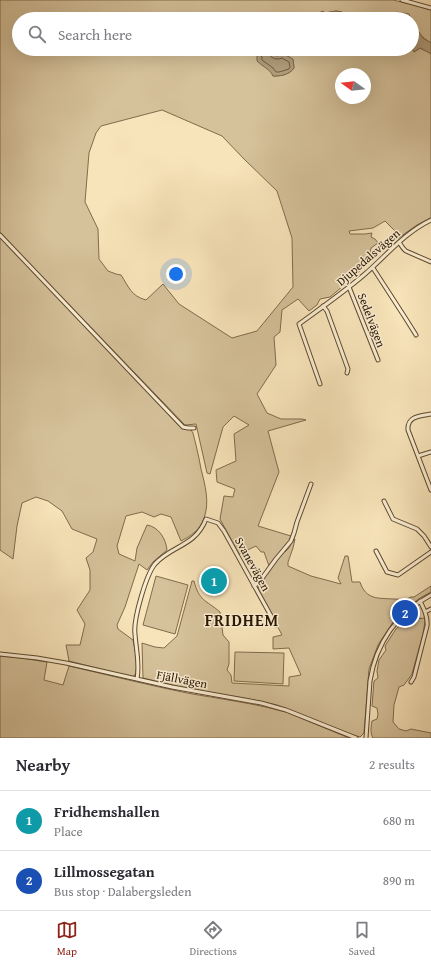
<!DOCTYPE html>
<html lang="en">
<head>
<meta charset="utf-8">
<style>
	:root { --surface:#fff; --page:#f7f7f7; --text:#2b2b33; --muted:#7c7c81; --line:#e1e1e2; --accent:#8f2418 }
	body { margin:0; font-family:"Gentium Book Plus",serif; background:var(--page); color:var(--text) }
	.compass { position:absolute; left:335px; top:68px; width:36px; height:36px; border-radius:50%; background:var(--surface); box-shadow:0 4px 16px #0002; rotate:285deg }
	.you { position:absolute; left:176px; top:274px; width:14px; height:14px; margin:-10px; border:3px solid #fff; border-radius:50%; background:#1a73e8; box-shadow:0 0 0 6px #1a73e833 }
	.badge { display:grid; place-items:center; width:26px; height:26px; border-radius:50%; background:var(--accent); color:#fff; font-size:13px; font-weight:700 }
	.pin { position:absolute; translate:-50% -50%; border:2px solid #fff; box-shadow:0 1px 4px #0006 }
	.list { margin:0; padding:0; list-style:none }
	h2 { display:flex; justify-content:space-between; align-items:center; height:52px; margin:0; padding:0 16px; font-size:17px }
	h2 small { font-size:13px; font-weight:400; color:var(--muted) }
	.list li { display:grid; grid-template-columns:26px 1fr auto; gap:12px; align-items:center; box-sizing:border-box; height:60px; padding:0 16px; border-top:1px solid var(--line) }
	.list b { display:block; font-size:15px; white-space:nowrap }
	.list p { margin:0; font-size:13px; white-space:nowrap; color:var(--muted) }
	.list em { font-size:13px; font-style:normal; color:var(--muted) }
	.icon { flex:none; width:22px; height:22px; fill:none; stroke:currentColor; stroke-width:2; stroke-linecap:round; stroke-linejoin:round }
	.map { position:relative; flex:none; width:431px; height:738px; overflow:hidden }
	.search { position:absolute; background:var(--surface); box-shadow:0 4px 16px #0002; left:12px; right:12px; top:12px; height:44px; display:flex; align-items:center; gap:10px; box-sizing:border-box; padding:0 14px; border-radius:22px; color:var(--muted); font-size:15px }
	.sheet { height:172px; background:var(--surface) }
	nav { display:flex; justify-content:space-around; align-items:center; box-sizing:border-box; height:56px; border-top:1px solid var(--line); background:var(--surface); font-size:11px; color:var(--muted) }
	nav a { display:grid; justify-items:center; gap:2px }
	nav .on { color:var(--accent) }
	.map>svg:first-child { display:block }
</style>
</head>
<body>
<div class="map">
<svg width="431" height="738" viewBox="0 0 431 738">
	<rect width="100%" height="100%" fill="#f8e4ba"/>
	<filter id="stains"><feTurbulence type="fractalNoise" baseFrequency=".005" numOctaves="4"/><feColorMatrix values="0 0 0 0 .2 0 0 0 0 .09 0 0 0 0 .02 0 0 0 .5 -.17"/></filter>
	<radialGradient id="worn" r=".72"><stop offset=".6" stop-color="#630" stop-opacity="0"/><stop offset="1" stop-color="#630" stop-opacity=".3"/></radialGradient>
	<path fill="#d5c19a" stroke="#806b4d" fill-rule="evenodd" d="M0 0H393L431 9V43C423 38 412 29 412 19H411L409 14 396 12 399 19H344L345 17 342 12 336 11 325 13 330 19H19V49H257L258 57 271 71 273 76C281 76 289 75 294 68L293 60 282 53 277 56 275 55 269 49H412V48L414 52 420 48 428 52 431 54V218L417 225 397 239 395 238 398 234 385 221 373 228 349 231 350 234H365L372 233 371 237 375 239 378 243 371 248 369 261 355 276 330 297 320 299 317 305 309 311 298 299 282 310 280 332 274 337 276 365 257 394 267 413 281 419H302L306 420 268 431 279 472 258 526 291 536 285 552 289 548 293 540 295 539 293 548 288 562V566L311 576 341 584 338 578 345 556H348L352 582H360C366 600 378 598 393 599 402 599 403 601 411 597H414L431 586V592L420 598 397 616 378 645 369 669 364 733 360 737 350 734 277 705 244 698 188 689 143 678 142 643 155 647 164 648 177 636 192 581H194C199 601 206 600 220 612L223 635 229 642V664L227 670 231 675 232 683 289 686V677L301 675 289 648 273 649V637L282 635 258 589 259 585 261 582 259 581 269 566 264 552H261L256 546 239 554 220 519 224 496 233 497 235 489 217 482 216 470 236 461 234 434 249 425 234 416 223 427 210 474 207 473 196 424 185 425 0 233ZM341 74H365V98H341ZM162 110 222 136 244 159 277 191 292 238 293 287 257 331 232 338 179 304 163 284 146 300C131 296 129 287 121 275L116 274 108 271 99 259 98 229 85 202 89 153 96 133 101 126Z
		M0 238 184 428 191 430 193 433C196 445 199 457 201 469 205 485 210 502 204 518 201 529 191 536 181 541L171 517 161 514 154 517 142 512 126 516 117 546 119 554 135 561 137 548 147 525C159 527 166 539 167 550L153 562 147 570 139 564 125 607 117 625 118 629 133 640C135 650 139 664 135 675L132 677 69 661 66 645H80L85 624 77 610 90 590V570L86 558 93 552 97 539 72 529 62 511 48 501 36 497 22 503 17 526 13 559 0 550Z
		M156 576 188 585 175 634 143 625Z
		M424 618 425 621 423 634 412 674 404 685 399 687 394 705 393 722 399 729 406 731 411 729 431 733V738H373C370 732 371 727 372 721L377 719 378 714 377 708 372 706 374 681 378 678 377 671 379 660 386 650 385 646 396 629 406 620Z
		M235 652 284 653 283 684 234 681Z
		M0 656 21 658 47 662 44 680 63 685 69 666C108 675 148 685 187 693 220 699 253 703 286 712L349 738H0Z"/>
	<path fill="#b29e7b" stroke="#7c674a" d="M323 11 325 13 336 11 346 13 345 17 344 19H330L328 18H324L319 13Z
		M412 22 423 38 431 43V54L428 52 420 48 414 52 412 48Z
		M257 49H269L275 55 277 56 282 53 293 59 294 68C289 75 281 76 273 76 270 69 263 67 257 61Z"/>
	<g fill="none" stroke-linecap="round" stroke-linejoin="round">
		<path stroke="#6e5a3e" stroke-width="1" d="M261 49 262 60 273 68 276 72H279L289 69 290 67 289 62 282 58C275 61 268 57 267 49"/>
		<g stroke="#5e492e" stroke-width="5">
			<path id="minor" d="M402 0 431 8
				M0 235 183 427 188 428H194
				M399 242C401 245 403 249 406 251L431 262
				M373 268 406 319 416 335
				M349 287 378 360
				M323 306 327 311 348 369 347 373
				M320 384 299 324C321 308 344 292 365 274 387 255 404 233 431 220
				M431 414C420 416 407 416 408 430L431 490
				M418 456 431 452
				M384 501 393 519 417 529 424 536 431 547
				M376 551 387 572 398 575 431 552
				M254 586 260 581 276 559 291 541 294 533 297 522 311 484
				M425 612 431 609
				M0 654 37 658 66 663 172 687 261 703 286 710 356 738
				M137 679C140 663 136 650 135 634 133 620 146 575 155 564 172 545 195 547 206 519L218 523 224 531 276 625
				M411 682 414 677 427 626C428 617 424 609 420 601
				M366 738 370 681C376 643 397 613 431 595"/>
		</g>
		<use href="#minor" stroke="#faedd2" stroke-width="3"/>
	</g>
	<g text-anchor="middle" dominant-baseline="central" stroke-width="3" stroke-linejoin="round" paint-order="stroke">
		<g font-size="12" fill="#2a1500" stroke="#faedd2">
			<text transform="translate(368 257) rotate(-41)">Djupedalsvägen</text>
			<text transform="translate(372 320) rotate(69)">Sedelvägen</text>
			<text transform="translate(253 564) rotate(61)">Svanevägen</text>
			<text transform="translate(182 679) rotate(11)">Fjällvägen</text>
		</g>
		<g font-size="16" font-weight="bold" letter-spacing="1" fill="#2a1500" stroke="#faedd2">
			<text x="242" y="620">FRIDHEM</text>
		</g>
	</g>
	<rect width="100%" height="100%" filter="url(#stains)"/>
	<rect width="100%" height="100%" fill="url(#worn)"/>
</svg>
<svg class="compass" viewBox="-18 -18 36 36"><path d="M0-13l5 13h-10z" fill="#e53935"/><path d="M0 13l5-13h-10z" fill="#7c7c81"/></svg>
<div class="you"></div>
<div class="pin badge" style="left:214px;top:581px;background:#0f9aa8">1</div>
<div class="pin badge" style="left:405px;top:613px;background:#1a4fb4">2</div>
<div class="search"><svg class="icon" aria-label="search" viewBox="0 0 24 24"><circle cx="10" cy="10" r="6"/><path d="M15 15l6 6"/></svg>Search here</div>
</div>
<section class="sheet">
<h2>Nearby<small>2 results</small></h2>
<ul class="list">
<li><span class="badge" style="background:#0f9aa8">1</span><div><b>Fridhemshallen</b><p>Place</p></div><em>680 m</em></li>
<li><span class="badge" style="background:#1a4fb4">2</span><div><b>Lillmossegatan</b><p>Bus stop · Dalabergsleden</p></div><em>890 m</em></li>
</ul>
</section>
<nav>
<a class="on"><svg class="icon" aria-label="map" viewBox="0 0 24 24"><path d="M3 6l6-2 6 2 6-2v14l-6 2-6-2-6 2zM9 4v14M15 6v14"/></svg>Map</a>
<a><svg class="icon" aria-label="directions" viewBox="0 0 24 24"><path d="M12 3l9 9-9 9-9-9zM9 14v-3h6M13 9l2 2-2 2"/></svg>Directions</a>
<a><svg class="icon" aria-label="saved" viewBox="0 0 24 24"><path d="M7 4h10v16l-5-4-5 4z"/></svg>Saved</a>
</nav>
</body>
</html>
